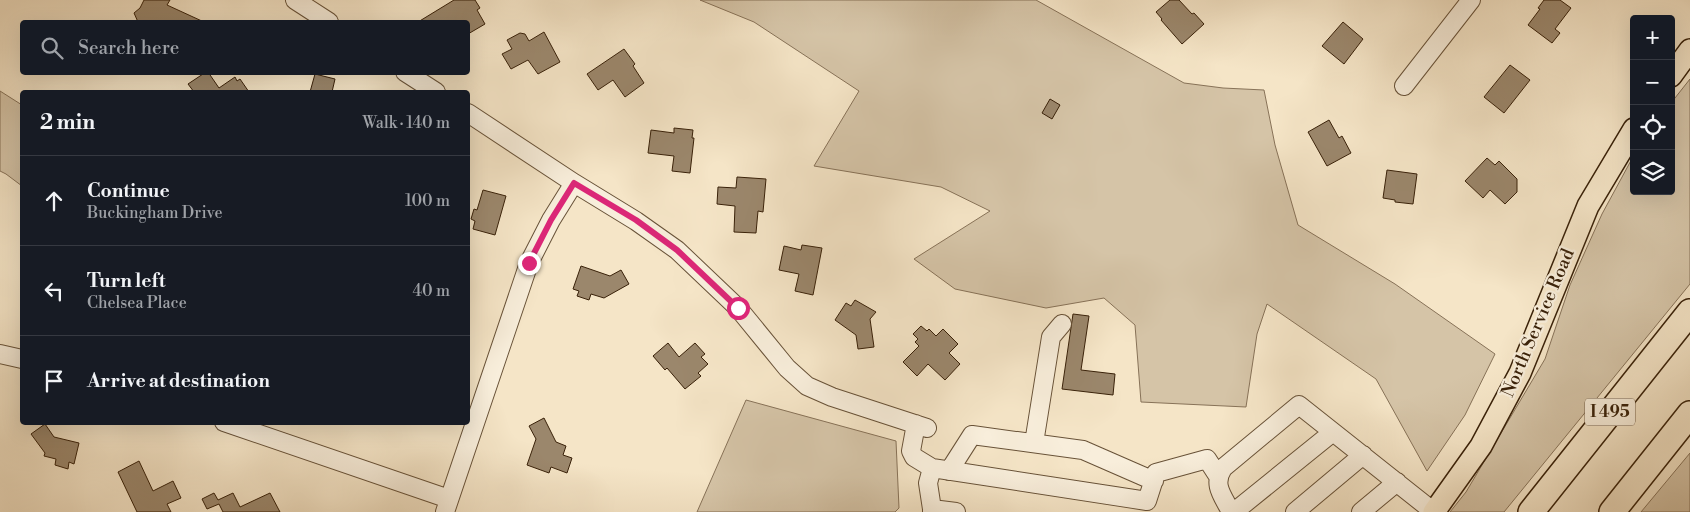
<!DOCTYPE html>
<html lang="en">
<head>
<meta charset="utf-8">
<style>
	:root { --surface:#171b24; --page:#20242c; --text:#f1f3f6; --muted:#9ea1a6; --line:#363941 }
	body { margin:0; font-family:"Libre Bodoni",serif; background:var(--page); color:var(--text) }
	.controls { position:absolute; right:15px; top:15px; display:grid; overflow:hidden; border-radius:5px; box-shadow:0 5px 20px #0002 }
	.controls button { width:45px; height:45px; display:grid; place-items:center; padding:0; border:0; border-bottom:1px solid var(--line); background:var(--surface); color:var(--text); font:25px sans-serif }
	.stop { position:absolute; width:15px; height:15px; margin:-11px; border:4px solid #db2777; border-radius:50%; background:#fff }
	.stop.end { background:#db2777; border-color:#fff; box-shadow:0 1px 5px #0008 }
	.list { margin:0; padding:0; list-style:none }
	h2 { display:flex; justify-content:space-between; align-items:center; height:65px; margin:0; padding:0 20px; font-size:21px }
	h2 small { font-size:16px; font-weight:400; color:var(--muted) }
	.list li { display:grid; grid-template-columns:32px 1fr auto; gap:15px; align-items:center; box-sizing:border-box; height:90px; padding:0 20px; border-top:1px solid var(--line) }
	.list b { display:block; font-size:19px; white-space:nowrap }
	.list p { margin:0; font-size:16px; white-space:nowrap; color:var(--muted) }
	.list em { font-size:16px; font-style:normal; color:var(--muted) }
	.icon { flex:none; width:28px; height:28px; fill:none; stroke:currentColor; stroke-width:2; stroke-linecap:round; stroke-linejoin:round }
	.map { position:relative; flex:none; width:1690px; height:512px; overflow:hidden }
	.search { position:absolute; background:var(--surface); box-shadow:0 5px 20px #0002; left:20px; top:20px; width:450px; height:55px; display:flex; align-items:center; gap:12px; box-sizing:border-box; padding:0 18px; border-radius:5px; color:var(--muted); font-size:19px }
	.panel { position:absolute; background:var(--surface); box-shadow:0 5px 20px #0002; left:20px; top:90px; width:450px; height:335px; border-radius:5px }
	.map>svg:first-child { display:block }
</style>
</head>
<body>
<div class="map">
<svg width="1690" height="512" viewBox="0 0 1690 512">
	<rect width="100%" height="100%" fill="#f5e5c7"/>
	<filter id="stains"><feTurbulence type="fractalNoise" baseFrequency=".004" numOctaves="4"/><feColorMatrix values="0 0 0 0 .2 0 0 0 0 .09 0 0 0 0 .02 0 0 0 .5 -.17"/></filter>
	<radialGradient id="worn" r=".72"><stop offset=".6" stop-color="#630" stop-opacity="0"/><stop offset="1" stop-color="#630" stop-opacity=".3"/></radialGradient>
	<path fill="#d5c4a7" stroke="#877258" d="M700 0H1036L1184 83 1223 88 1264 90 1275 145 1298 225 1395 284 1495 354 1465 415 1427 471 1376 379 1267 304 1257 334 1246 407 1141 402 1135 325 1104 298 1046 308 955 289 914 259 990 211 941 187 814 166 859 91 754 22Z
		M1690 79V284L1504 512H1450L1466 492 1545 359 1570 285 1602 214 1634 155V191H1671V103Z
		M0 91 22 105V186L6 174 0 171Z
		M746 400 896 441 899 508 895 512H697Z
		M1690 453V512H1641Z"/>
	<path fill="#9b876c" stroke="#392109" d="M144 0H170L167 5 204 22H138L134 13 140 8Z
		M454 0H475L480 8 477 10 485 24 468 34V22H418Z
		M1170 0H1179L1192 14 1194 13 1204 24 1182 44 1161 20 1162 19 1156 12Z
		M1544 0H1560L1571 8 1555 29 1560 33 1552 43 1528 25 1540 9 1538 8Z
		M1343 22 1363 39 1344 64 1322 46Z
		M544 32 560 62 538 74 528 60 511 69 502 54 512 49 507 40 520 33 525 34 529 41Z
		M624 49 635 64 633 66 644 83 625 97 613 80 598 90 587 74Z
		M1510 65 1530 80 1504 113 1484 97Z
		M206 72H208L219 88 235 77 237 81 240 79 249 92H194L188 84Z
		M315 74 335 79 332 92H310Z
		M1050 99 1060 105 1052 119 1042 113Z
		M1329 120 1339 138 1342 136 1351 153 1327 166 1308 132Z
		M674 128 693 130 692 138H694L690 173 672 171 674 156 648 153 651 130 674 133Z
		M1487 158 1495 165 1499 161 1517 179V192L1505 204 1490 190 1483 198 1465 181Z
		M1387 170 1417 174 1413 204 1395 202V200L1383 198Z
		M737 177 766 179 763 212 758 211 756 233 734 232 735 206 717 204 718 187 736 188Z
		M483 190 506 196 495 235 473 229 475 221 471 219 474 209 477 210Z
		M802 245 822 248 813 295 795 291 799 274 779 270 784 246 801 250Z
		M581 266 610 276 621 270 629 284 604 298 591 294 589 300 577 296 579 291 573 289Z
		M855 300 876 312 870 319 874 347 858 349 856 335 835 320 846 303 851 306Z
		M1073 314 1089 316 1081 370 1115 374 1113 395 1062 389Z
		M921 326 927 331 929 329 936 336 943 329 958 344 949 353 960 364 945 380 928 364 917 376 903 362 919 346 915 342 918 339 913 334Z
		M668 343 679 357 695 343 705 354 701 357 708 364 698 373 701 376 685 389 667 368 665 370 653 356Z
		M544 418 556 442 566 446 563 455 572 458 567 473 551 467 549 473 527 465 536 439 529 426Z
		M45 424 54 437 79 443 74 464 69 462 68 469 55 465 56 459 44 456 45 453 31 434Z
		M139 461 153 491 173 481 181 498 167 504 171 512H137L118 472Z
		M214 493 218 500 233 493 240 507 270 493 280 512H223L219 504 207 509 202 499Z"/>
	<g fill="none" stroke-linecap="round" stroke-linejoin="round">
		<g stroke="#685238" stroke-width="20">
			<path id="minor" d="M295 0 329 22
				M405 72 436 92
				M1404 86 1471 0
				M468 113 574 183 636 221 677 250 738 308 787 368 807 386 832 397 927 428
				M0 354 22 359
				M224 422 449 499
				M916 424 911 451 914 457 932 468
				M1034 443 1051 337 1062 324
				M949 471 972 435 1083 450 1154 481
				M932 509 928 483 932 468 1147 501 1156 473 1207 459 1218 476
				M445 512 529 263 551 220 574 183
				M932 512V509L956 512
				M1231 512C1223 496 1212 485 1223 468L1299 405 1434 512
				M1234 512 1333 432
				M1295 512 1363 455
				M1361 512 1397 482"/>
		</g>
		<g stroke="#392109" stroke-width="24">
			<path id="major" d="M1671 76 1690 50
				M1434 512 1481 446 1520 373 1588 206 1634 129"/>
		</g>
		<g stroke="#392109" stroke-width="28">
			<path id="highway" d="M1531 512 1690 312
				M1612 512 1690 414"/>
		</g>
		<use href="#minor" stroke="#f8eedb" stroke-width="18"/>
		<use href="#major" stroke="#f5e5c7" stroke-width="21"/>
		<use href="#highway" stroke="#f5e5c7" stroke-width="25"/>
	</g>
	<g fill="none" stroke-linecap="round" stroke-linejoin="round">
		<path stroke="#db2777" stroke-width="6" d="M529 263 551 220 574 183 636 220 677 250 738 308"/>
	</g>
	<g text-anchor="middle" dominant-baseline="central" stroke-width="4.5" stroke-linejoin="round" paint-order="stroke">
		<rect fill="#f8eedb" stroke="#725e48" stroke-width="1" x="1585" y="398.5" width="50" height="27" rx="4"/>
		<g font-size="16" font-weight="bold" fill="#392109">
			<text x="1610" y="412">I 495</text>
		</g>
		<g font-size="18" fill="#392109" stroke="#f8eedb">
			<text transform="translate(1538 323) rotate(-67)">North Service Road</text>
		</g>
	</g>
	<rect width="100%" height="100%" filter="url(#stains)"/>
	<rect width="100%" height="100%" fill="url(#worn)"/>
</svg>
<div class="controls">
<button>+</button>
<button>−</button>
<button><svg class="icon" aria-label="locate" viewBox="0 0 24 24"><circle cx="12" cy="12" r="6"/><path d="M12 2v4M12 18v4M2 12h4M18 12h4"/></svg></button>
<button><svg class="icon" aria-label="layers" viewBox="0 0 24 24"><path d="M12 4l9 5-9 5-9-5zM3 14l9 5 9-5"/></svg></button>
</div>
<div class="stop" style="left:738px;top:308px"></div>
<div class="stop end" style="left:529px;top:263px"></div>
<div class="search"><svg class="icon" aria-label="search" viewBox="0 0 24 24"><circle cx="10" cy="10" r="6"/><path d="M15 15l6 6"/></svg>Search here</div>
<section class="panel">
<h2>2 min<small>Walk · 140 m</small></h2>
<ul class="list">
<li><svg class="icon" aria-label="ahead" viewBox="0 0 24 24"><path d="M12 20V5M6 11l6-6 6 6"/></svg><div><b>Continue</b><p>Buckingham Drive</p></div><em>100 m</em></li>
<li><svg class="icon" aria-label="left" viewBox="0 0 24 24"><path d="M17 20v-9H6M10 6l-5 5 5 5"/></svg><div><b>Turn left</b><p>Chelsea Place</p></div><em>40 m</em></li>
<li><svg class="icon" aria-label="arrive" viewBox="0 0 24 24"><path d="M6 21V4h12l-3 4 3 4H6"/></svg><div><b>Arrive at destination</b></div></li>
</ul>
</section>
</div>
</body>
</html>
